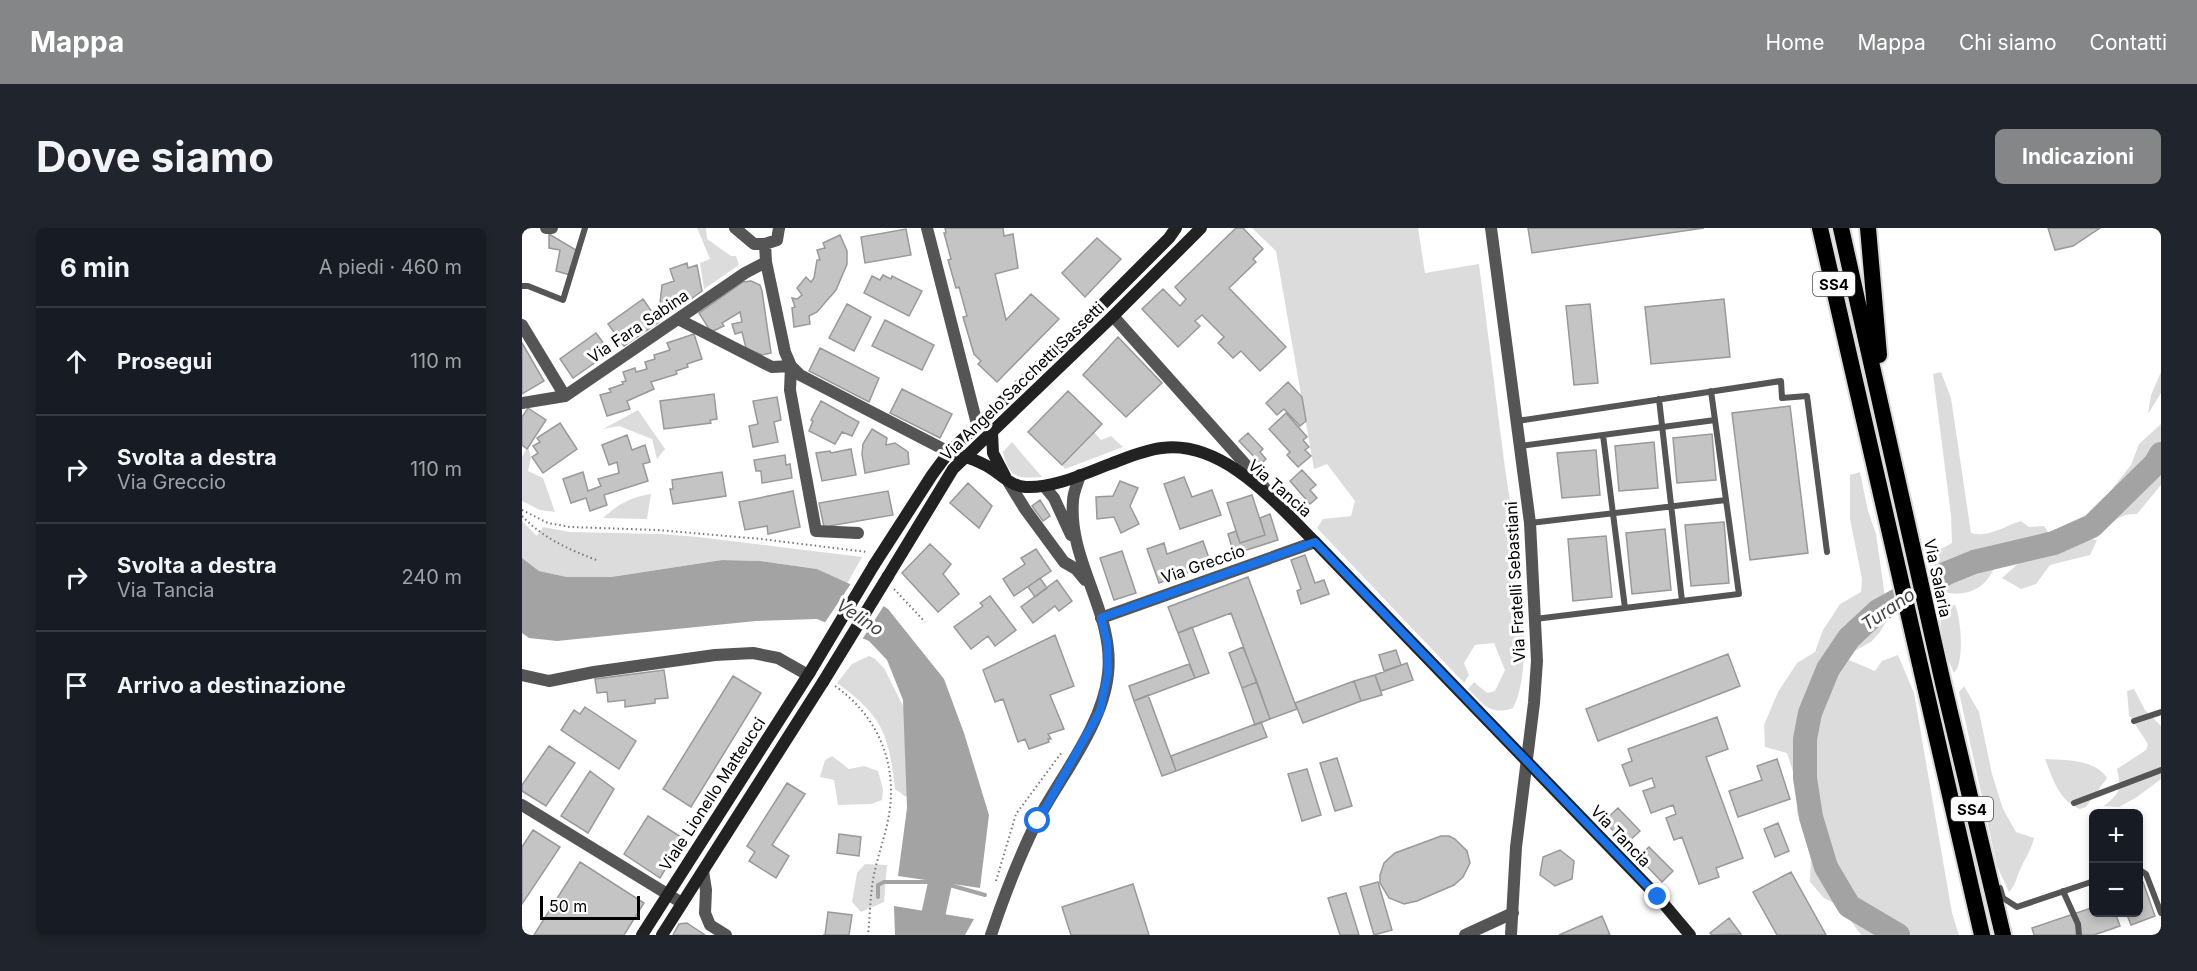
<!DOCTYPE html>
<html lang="it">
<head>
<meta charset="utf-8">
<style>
	:root { --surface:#171b24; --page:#20242c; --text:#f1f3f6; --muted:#9ea1a6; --line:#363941; --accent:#858687 }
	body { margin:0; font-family:Inter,sans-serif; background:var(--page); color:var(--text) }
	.controls { position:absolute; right:18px; bottom:18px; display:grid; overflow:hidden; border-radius:9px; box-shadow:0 3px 9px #0003 }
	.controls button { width:54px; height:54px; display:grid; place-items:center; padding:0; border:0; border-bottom:2px solid var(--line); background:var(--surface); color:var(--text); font:30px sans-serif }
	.scale { position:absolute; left:18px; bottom:15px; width:100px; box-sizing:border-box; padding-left:6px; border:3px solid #000; border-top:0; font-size:16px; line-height:21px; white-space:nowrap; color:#000; -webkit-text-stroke:4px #fff; paint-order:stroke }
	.stop { position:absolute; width:18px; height:18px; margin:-14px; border:4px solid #1a73e8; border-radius:50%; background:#fff }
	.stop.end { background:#1a73e8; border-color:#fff; box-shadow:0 2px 6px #0008 }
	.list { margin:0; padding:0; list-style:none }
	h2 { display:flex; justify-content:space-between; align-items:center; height:78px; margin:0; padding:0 24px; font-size:26px }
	h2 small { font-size:20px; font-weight:400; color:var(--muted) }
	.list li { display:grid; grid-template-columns:39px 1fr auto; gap:18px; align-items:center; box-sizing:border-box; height:108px; padding:0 24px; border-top:2px solid var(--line) }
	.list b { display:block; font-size:22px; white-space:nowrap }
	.list p { margin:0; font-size:20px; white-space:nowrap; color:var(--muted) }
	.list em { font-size:20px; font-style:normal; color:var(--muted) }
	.icon { flex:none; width:33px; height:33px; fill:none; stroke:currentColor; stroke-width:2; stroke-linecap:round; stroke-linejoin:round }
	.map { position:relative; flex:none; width:1639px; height:707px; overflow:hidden; border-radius:9px }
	header { display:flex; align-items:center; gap:36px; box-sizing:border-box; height:84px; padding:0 30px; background:var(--accent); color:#fff }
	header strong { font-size:28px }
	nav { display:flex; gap:33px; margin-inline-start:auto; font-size:21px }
	.intro { display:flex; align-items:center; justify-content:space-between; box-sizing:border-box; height:144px; padding:0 36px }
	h1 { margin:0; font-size:42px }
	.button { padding:15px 27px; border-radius:9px; background:var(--accent); color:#fff; font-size:21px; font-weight:700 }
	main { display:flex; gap:36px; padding:0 36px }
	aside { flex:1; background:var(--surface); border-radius:9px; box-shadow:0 3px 9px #0003 }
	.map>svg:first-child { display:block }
</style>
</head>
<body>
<header>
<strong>Mappa</strong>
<nav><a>Home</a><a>Mappa</a><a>Chi siamo</a><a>Contatti</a></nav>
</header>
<div class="intro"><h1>Dove siamo</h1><a class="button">Indicazioni</a></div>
<main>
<aside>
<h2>6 min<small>A piedi · 460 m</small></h2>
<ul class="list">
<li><svg class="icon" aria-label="ahead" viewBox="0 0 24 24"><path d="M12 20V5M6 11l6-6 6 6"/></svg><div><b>Prosegui</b></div><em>110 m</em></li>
<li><svg class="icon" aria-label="right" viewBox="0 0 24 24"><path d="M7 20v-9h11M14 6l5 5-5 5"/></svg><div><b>Svolta a destra</b><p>Via Greccio</p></div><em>110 m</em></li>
<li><svg class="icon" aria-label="right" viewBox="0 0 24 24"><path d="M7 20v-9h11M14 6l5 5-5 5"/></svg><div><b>Svolta a destra</b><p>Via Tancia</p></div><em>240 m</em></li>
<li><svg class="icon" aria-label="arrive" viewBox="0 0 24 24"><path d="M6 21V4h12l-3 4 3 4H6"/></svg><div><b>Arrivo a destinazione</b></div></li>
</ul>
</aside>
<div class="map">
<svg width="1639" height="707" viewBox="0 0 1639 707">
	<rect width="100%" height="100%" fill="#fff"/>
	<path fill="#dcdcdc" d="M175 0H184L185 11 209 28H214L217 37 182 61 178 35 188 31Z
		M730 0H896L903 45 957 36C966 104 974 172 983 240 991 297 1017 431 991 480 967 488 962 476 946 461L952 454 965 465 973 463 983 442 972 415 953 417 942 435 947 447 942 455 795 300 801 291 829 288 833 273 805 236 792 241 754 23Z
		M1419 144 1429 170 1449 305C1467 310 1482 298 1499 293L1507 299 1522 298 1528 307 1515 320H1485C1475 331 1470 349 1461 356 1447 369 1416 371 1409 350 1406 343 1409 333 1410 326L1430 315 1429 287 1411 146Z
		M1639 144V165L1626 186 1629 167Z
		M116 182 143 221 135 231 130 211 97 198 81 201Z
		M1639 196V257L1615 286C1593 285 1590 300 1572 301L1568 289 1609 237 1617 216Z
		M572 204 579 212 589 208 601 219 543 241 540 237Z
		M490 214 520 249C494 251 487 249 481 224Z
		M6 218 9 230 6 243 21 250 33 284 18 282 0 273V229Z
		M1338 244 1346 283 1354 306 1366 390 1358 404 1349 414 1329 425 1327 432 1353 443 1360 433 1376 427 1392 465 1430 685 1437 707H1339L1319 679 1302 670 1288 654 1289 631 1275 584 1274 553 1265 525 1243 519 1242 497 1256 464 1275 435 1293 424 1301 402 1318 376 1339 364 1340 351 1328 291V247Z
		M129 266 125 291 81 290C96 276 109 269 129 266Z
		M0 293 15 308 21 299 48 304 139 306 176 309 340 329 325 356 295 341 238 333 200 332 89 349H45L17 343 0 330Z
		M1551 308 1575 312 1568 327 1528 337 1514 356 1499 361 1480 350 1499 333 1515 331 1540 320Z
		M1424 377H1433C1439 390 1443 434 1432 445 1422 425 1419 407 1418 385Z
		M347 428 353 431 362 440 382 480 389 559 384 569 373 561C367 507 361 488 315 455L330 436Z
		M1442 458 1457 484 1470 546 1481 581 1494 604 1512 610C1509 623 1503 630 1498 642 1494 650 1494 657 1487 664L1475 638 1437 464Z
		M1612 461 1623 482 1639 498V551L1615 569 1597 579 1582 578C1599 564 1599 562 1595 541L1624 522 1626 516 1607 487 1605 463Z
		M310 528 327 541 342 538 356 543 361 561 360 572 349 576 316 577 312 552 298 549 303 532Z
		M1523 531C1543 532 1573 531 1585 550L1564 579 1558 581C1537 573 1531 551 1523 531Z
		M343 636 365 637 362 674 339 684 330 674 335 645Z"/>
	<path fill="#a3a3a3" d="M0 330 17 343 45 349H89L200 332 238 333 295 341 330 357 366 381 422 451 442 505 467 587 458 660 376 648 385 580 381 472 365 432 347 413 295 391 234 393 35 413 7 410 0 405Z
		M372 678 452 691 443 707H373Z"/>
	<path fill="#fff" d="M330 354 363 376 339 413 302 396Z"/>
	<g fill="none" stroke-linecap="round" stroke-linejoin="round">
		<path stroke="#a3a3a3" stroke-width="4" d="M356 669V657L362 654H417L463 667"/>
		<path stroke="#a3a3a3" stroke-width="24" d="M407 707 425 622
			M1376 707 1327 678 1304 639 1289 589 1283 550V511L1288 485 1306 441 1327 410 1356 383 1425 345 1452 334 1532 315 1570 298 1633 236 1639 226"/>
	</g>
	<path fill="#c4c4c4" stroke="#999" stroke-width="1.5" d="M423 0H481L482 8 491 6 496 40 473 46 484 92 509 66 537 91 475 154 456 136 459 133 452 126 441 89 445 88 437 59 434 60 426 32 429 31 422 5H424Z
		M714 0H721L741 21 731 31 734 34 707 60 764 119 738 143 719 123 711 130 696 115 702 109 680 87 673 93 678 98 656 119 620 81 641 61 658 78 664 71 653 59Z
		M1006 0H1182L1010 25Z
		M1526 0H1578L1551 18 1533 22Z
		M384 1 389 27 343 35 339 9Z
		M27 6 54 22 48 47 34 43 38 22 27 20Z
		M318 7 325 23V36L314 62 295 84 287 88 288 96 272 99 270 80 273 79 270 70 275 71 280 67 275 60 284 49 289 54 292 50 295 32H298L295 22 303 20 301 15Z
		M575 10 599 31 563 69 540 45Z
		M165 35 166 40 175 37 180 63 151 84 138 75 140 57 152 53 148 41Z
		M361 47 369 51 370 48 400 63 387 88 342 65 350 48 358 52Z
		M229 53 238 57 240 63 249 125 240 127 224 120 220 104 213 106 210 96 220 94 218 84 200 95 202 98 189 104 177 85 221 54Z
		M121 71 137 94 102 118 86 96Z
		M1202 71 1208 129 1129 136 1123 79Z
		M325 76 349 89 332 123 307 110Z
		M1068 76 1076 155 1052 157 1044 78Z
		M363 92 412 117 400 142 350 118Z
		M74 105 88 124 51 150 38 131Z
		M172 106 180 131 165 136 166 139 154 143 155 146 129 154 132 161 105 173 108 181 85 188 78 167 89 164 87 161 101 156 100 154 104 153 101 144 113 140 114 144 125 141 123 134 133 131 132 127 148 122 145 115Z
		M596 109 640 155 604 189 561 147Z
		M0 115 22 153 0 166Z
		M298 120 357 150 347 174 287 143Z
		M766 154 780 169 784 193 778 198 762 181 755 187 744 175Z
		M380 161 430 186 418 210 368 185Z
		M546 163 580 196 540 237 506 204Z
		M192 166 195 191 188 192 189 195 142 201 138 173Z
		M255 169 259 192 252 194 256 214 231 219 227 198 236 196 231 173Z
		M299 173 337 194 330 208 320 204 313 216 287 203 291 193 289 192Z
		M1268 178 1286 325 1228 332 1210 185Z
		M6 180 24 192 5 221 0 217V189Z
		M764 185 785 209 781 212 787 219 783 222 789 228 776 239 765 227 768 224 747 201Z
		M38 195 55 221 21 245 10 229 16 225 11 218 18 214 15 210Z
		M350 201 365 210 364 217 373 215 386 224 387 236 343 245 340 226 341 216Z
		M726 205 741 221 738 224 744 231 739 236 717 213Z
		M1190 206 1194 252 1155 255 1151 210Z
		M105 207 110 222 123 217 128 234 121 236 126 253 82 267 85 277 68 283 64 270 49 275 41 251 61 244 66 263 79 258 76 251 97 245 95 234 87 237 80 217Z
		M1132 214 1136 260 1097 263 1093 218Z
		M329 221 334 247 300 253 294 225 308 223 309 225Z
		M1074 222 1078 267 1040 270 1035 225Z
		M263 227 264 237 268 236 270 250 240 255 239 243H234L232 232Z
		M780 242 794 257 788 262 795 270 788 276 768 253Z
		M200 244 204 268 151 276 148 261H151L150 252Z
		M662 249 670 269 690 262 699 287 658 301 642 256Z
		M598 253 616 260 608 278 617 296 599 305 592 289 575 291 574 269 591 268Z
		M446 255 470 278 457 300 428 275Z
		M271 263 278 299 246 306 245 298 223 302 217 274Z
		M366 263 371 287 302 299 297 275Z
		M730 267 743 307 718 315 705 275Z
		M518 272 528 288 521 293 510 278Z
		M748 286 756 312 712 326 706 306 714 303 718 315 743 307 738 290Z
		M1202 294 1207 355 1169 358 1163 297Z
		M1143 301 1149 362 1110 366 1104 305Z
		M1084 308 1090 369 1051 373 1046 311Z
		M681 313 689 336 637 355 625 321 642 315 645 326Z
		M408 316 429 336 421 346 437 366 416 384 380 345Z
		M514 321 529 343 492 368 481 351 503 336 499 330Z
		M600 323 614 365 592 372 578 330Z
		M783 327 793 355 802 352 807 366 779 376 775 363 779 361 769 332Z
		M726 349 775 481 748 491 709 385 656 405 646 379Z
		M518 350 525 360 513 369 506 359Z
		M535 352 550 373 537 383 533 378 511 395 499 379Z
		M468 368 494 402 473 418 466 408 449 421 432 399 461 378 458 375Z
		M670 399 687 445 673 450 656 405Z
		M533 407 552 458 528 467 542 501 526 506 529 511H526L527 514 507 521 503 511 496 514 481 471 473 474 461 442Z
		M721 419 735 454 720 460 707 425Z
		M874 422 879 437 862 443 857 427Z
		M1206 426 1218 458 1076 513 1064 481Z
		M885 435 891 452 859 463 853 447Z
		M667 436 673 450 612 473 607 458Z
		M142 442 146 470 133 471V475L103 479V472L86 474 85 464 75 465 73 451Z
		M853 447 860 467 839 473 832 453Z
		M211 448 239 465 169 579 141 561Z
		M832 453 839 473 781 495 773 475Z
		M735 454 748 491 733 497 720 460Z
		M626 467 654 543 640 548 612 473Z
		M63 479 114 513 97 541 39 502 52 482 58 486Z
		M1195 489 1206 521 1184 529 1221 630 1194 640 1197 649 1177 656 1160 609 1152 612 1144 590 1154 586 1151 577 1129 585 1121 563 1133 559 1130 550 1108 558 1100 537 1110 533 1106 521Z
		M739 494 745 509 654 543 649 528Z
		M27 518 53 535 24 578 0 563V557Z
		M815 530 830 578 813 583 798 535Z
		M1255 531 1268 571 1216 589 1207 563 1240 552 1235 538Z
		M785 541 799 587 780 593 766 546Z
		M68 543 92 561 66 605 39 588Z
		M265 555 283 566 250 617 267 628 254 650 227 633 233 624 225 618Z
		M1096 580 1118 603 1104 616 1082 593Z
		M126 588 162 611 138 650 102 626Z
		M1256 595 1267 623 1253 629 1242 601Z
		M11 602 38 619 0 676V619Z
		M317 606 339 609 337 628 315 625Z
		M919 608H927L933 611 945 623 948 635 941 649 932 657 895 673 882 676 867 670 858 655V647L862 635 873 625Z
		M1127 619 1151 643 1140 654 1116 629Z
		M1038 622 1052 633 1050 651 1033 658 1018 647 1021 629Z
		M58 634 122 675 102 707H12Z
		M1269 644 1304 707H1255L1231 664Z
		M856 654 870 702 852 707 838 659Z
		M1621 654 1633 688 1609 697 1604 684H1616V655Z
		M611 656 627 707H549L540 679Z
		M824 665 837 707H818L806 670Z
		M1572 679V684H1593L1598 698 1572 707H1512L1510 700Z
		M306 684 330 687 327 707H301H303Z
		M1080 688 1088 707H1037Z
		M1207 690 1219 706 1190 707 1188 705Z
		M165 695 183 707H151L157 696Z"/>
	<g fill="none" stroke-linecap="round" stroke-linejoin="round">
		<g stroke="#dbdbdb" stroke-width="20">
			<path id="trunk" d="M1298 0 1460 707
				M1319 0 1421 455 1481 707
				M1346 0 1357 127"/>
		</g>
		<path stroke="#777" stroke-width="2" stroke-dasharray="1.5 3" stroke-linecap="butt" d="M0 282 26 295 48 299 136 302 239 311 345 324
			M0 288C22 311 48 322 77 333
			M372 361 403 394
			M313 458C353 486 374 530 368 580 365 605 355 628 351 652 348 670 348 689 346 707
			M474 653 494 586 540 524"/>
		<path stroke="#555" stroke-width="6" d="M0 58H6L41 72 63 0
			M1137 171 1160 373
			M995 193 1259 153 1260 170 1285 168 1305 324
			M1081 207 1103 380
			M998 218 1193 192
			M1008 295 1204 272
			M1013 391 1217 366 1189 163
			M1612 493 1639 484
			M1552 575 1639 542
			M1616 641 1624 646 1639 685
			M1478 660 1481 670 1495 679 1572 653
			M1541 663 1556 696 1557 707"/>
		<path stroke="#555" stroke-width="12" d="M24 0H30
			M213 0 232 16H243L255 12 257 0
			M405 0 455 196
			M969 0 1008 295 1015 433 1012 475 994 619 989 707
			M243 16 244 34 263 124 269 138 278 147 427 224
			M591 88 732 246 745 263
			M156 91 250 139 269 138 268 162 294 303 336 305
			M0 97 43 168
			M0 175 43 168 223 45 244 34
			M579 390 793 314
			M0 447 27 453 72 444 193 427 231 425 256 430 286 447
			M0 577 160 675
			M181 643 184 662 183 685 188 697 204 707
			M943 707 991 685"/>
		<path stroke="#555" stroke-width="12" d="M487 255 503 281 542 334 554 341 563 352
			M522 258 532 270 549 307
			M469 707C482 668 497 629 515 593 539 548 581 497 586 446 593 385 546 334 551 273 551 264 556 255 558 247"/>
		<path stroke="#222" stroke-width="12" d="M470 205 471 225 483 248
			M427 224C438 228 451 230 461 236 477 243 486 258 504 259 532 260 562 246 588 236 604 230 622 222 640 220 701 212 754 275 793 314L1136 669 1168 707
			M352 337 410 247 427 224 548 109 647 10 654 0
			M366 348 431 241 591 88 679 0
			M120 707 288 444
			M140 707 301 454"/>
		<use href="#trunk" stroke="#000" stroke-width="16"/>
		<path stroke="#222" stroke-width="12" d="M288 444 352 337
			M301 454 366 348"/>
	</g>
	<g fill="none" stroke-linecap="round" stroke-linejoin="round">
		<path stroke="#1a73e8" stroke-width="8" d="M516 593 578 483 586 444 585 414 579 390 793 314 1136 669"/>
	</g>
	<g text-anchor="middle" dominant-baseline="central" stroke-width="6" stroke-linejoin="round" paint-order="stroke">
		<g fill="#fff" stroke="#4c4c4c" stroke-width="1.5">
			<rect x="1291" y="44" width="42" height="24" rx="4.5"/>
			<rect x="1429" y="569" width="42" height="24" rx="4.5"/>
		</g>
		<g font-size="15" font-weight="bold" fill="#000">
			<text x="1312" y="56">SS4</text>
			<text x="1450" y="581">SS4</text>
		</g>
		<g font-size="16" fill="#000" stroke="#fff">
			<text transform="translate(116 98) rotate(-34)">Via Fara Sabina</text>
			<text transform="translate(500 153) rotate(-44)">Via Angelo Sacchetti Sassetti</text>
			<text transform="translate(758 260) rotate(41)">Via Tancia</text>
			<text transform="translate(681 336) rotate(-19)">Via Greccio</text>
			<text transform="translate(1416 350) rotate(78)">Via Salaria</text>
			<text transform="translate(993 354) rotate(-93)">Via Fratelli Sebastiani</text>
			<text transform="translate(190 566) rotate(-57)">Viale Lionello Matteucci</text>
			<text transform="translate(1099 608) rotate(46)">Via Tancia</text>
		</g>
		<g font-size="18" font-style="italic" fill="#444" stroke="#fff">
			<text transform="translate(1366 381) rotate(-34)">Turano</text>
			<text transform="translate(338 389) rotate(33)">Velino</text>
		</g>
	</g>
</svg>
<div class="controls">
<button>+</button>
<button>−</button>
</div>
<div class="scale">50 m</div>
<div class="stop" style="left:516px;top:593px"></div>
<div class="stop end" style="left:1136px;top:669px"></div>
</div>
</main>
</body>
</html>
